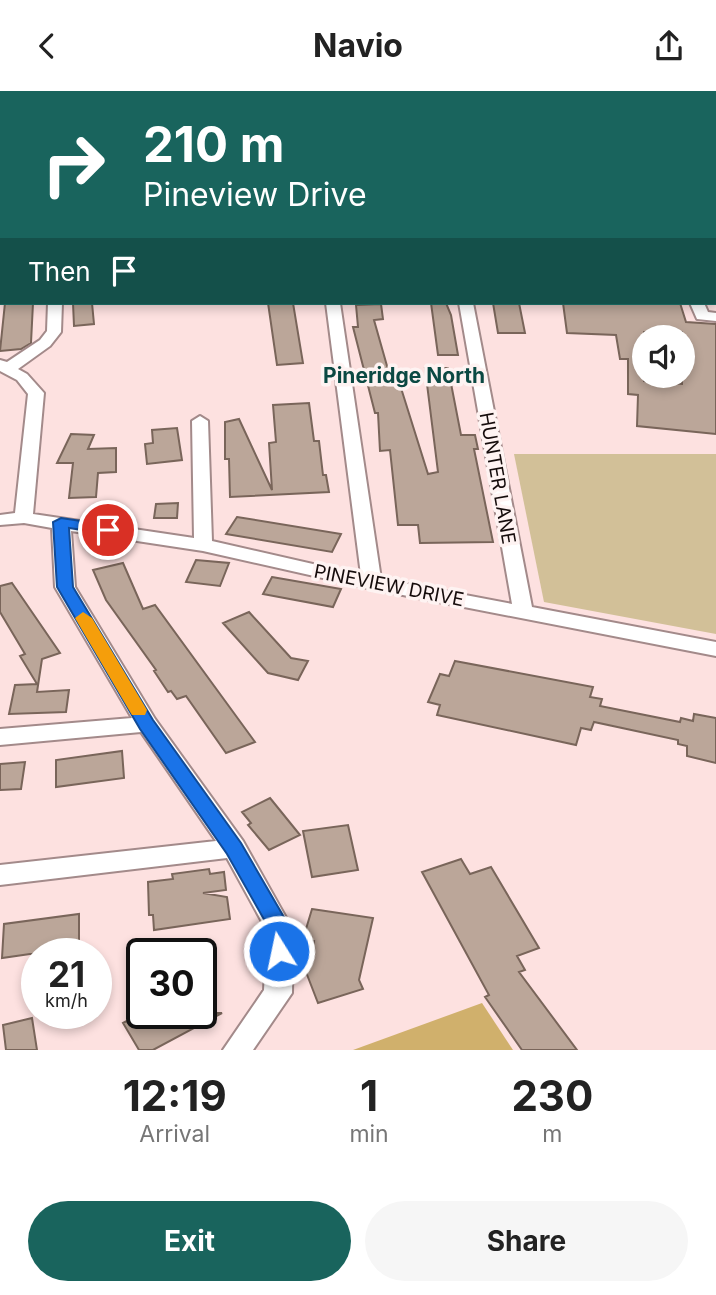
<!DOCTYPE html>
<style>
:root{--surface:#fff;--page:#f6f6f6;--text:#222;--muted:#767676;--accent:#19645d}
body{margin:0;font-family:Inter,sans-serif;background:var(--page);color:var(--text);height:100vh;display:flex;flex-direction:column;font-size:26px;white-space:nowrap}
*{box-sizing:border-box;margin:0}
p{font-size:23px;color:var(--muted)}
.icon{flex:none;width:38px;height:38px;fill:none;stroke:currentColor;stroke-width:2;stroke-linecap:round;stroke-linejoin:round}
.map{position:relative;height:959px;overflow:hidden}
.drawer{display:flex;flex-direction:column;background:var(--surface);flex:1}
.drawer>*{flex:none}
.hud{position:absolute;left:0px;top:0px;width:718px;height:214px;box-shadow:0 4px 10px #0003;background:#19645d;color:#fff;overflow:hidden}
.fabs{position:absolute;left:632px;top:234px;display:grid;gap:14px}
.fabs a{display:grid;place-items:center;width:63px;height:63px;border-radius:50%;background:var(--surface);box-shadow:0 4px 10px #0003;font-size:35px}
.speed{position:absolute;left:21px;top:847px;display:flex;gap:14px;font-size:35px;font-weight:700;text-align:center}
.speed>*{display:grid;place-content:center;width:91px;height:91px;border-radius:50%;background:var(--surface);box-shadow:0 4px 10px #0003;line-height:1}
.speed small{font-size:18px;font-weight:400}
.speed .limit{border:4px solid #111;border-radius:10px;background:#fff;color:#111}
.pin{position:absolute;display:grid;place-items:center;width:60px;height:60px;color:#fff;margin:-30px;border:4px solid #fff;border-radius:50%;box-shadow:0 2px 7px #0007}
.me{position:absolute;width:77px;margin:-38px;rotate:350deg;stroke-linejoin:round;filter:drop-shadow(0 0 5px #0008)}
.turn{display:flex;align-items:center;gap:24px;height:147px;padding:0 28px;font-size:32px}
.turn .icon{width:91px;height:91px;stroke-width:2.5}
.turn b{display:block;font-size:49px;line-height:60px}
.then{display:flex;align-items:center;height:66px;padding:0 28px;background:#0003;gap:14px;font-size:26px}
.eta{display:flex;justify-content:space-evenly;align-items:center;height:119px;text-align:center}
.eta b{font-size:42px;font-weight:700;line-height:49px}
.action{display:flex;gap:14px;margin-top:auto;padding:14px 28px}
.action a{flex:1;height:80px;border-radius:42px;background:var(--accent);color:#fff;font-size:28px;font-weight:700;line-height:80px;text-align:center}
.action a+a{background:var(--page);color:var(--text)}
header{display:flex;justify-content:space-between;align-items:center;height:91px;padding:0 28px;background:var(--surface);font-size:32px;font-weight:700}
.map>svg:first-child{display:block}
.green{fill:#d2c098}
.forest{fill:#d0b06c}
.building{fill:#bba699;stroke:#79655a;stroke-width:2;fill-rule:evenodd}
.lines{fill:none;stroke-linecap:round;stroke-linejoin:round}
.street-casing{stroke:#a38a8a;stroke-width:4}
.secondary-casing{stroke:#a38a8a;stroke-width:4}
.street{fill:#fff;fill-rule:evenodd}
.secondary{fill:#fff;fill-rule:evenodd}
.route{fill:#1a73e8;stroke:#114b97;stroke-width:2}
.slow{fill:#f59e0b}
.labels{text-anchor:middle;stroke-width:7;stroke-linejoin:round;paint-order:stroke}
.street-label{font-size:19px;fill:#150c0c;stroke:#fef3f2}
.neighbourhood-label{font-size:21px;font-weight:bold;fill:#0b4943;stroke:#fef3f2}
</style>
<header><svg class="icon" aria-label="back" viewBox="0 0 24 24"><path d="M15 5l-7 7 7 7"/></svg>Navio<svg class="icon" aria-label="share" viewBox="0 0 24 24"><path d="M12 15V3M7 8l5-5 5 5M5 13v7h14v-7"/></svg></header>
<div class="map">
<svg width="716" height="959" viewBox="0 0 716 959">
<rect width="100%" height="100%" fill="#fde1e0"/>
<path class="green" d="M514 363H716V543L544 511Z"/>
<path class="forest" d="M482 912 513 959H353Z"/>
<path class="building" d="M5 212H33L31 252 21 258 0 260Z
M73 212H92L94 233 74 235Z
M268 212H293L303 272 277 274Z
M431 212H446L451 224 458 264H438Z
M493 212H519L525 242H498Z
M563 212H680L686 231 716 233V343L637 335 638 304 628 303V268H620L616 244 567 242ZM644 241H682V293L644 290Z
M381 213 383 228 374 229 389 282 396 281 428 383 438 381 425 277H448L461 344H475L478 358H474L493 451 420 452 418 434H398L390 359 380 360 378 322H375L353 236H358L356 214Z
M309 312 314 350H319L323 384H326L329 401 230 406 229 368H225V331L239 328 272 399 269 352 276 351 273 314Z
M177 337 182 369 147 373 145 353 153 352 152 339Z
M71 343 94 344 88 358 116 357V381L98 382 96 406 69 407 73 372H57Z
M178 412 177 427H154L156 413Z
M237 426 341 443 332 461 226 443Z
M196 469 229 472 220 495 186 491Z
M123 472 143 518 155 514 255 651 226 662 186 605 177 608 171 600 168 601 154 580 156 579 106 509 93 479Z
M272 486 341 498 333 516 263 503Z
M12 492 60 562 42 568 37 601 69 599 66 621 9 623 15 594 37 593 20 565 25 563 0 521V495Z
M249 521 291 567 308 570 298 589 268 582 223 532Z
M455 570 593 596 590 606 602 608 600 615 680 631 681 627 693 630 694 623 716 627V672L687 665V655L678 653V649L594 631 591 639 581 637 576 654 437 624 440 614 428 611 440 583 449 585Z
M122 660 124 687 56 696V669Z
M25 671 21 698 0 699V673Z
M270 707 300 744 269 759 248 734 251 732 242 721Z
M348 734 358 779 312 786 303 740Z
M461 768 470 783 491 776 539 857 517 865 525 879 519 881 577 959H522L485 906 489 904 422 781Z
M209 778 210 783 224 781 226 799 203 802 227 806 230 828 154 839 153 824H149L148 791 173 788 172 783Z
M312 818 373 827 359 889 363 898 318 912 306 881 314 850 303 848Z
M79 823V863H30L2 867 4 833Z
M142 922H222L153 959H139L123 932Z
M32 927 37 959H6L3 934Z"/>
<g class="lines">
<defs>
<path id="street" d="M14 0H24V2H14Z
M40 0H76L39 2Z
M124 0H134V2H124Z
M282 0H297L281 2Z
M525 0H546L547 2H526Z
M708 0H716V5V2Z
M48 212H62L61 241 50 255 18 278 27 283 44 302 33 423 194 447 192 330 200 325 208 330 212 450 361 484 326 212H340L381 488 512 513 459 212H473L532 516 716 551V565L372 498 203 460 71 440 75 496 155 628 243 750 293 839 292 902 253 959H223L264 899 267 840 227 767 0 794V774L216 750 141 641 0 654V638L132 627 55 496 52 437 24 432 0 434V424L15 422 28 303 17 289 0 280V269L7 271 40 249 47 240Z
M690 212H704L708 221 716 222V230L697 228Z"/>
<path id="secondary" d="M645 0H661L662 2H646Z"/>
</defs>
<use href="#street" class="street-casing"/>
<use href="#secondary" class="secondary-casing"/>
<use href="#street" class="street"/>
<use href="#secondary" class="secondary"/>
</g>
<path class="route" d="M61 427 108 434 116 439 108 443 69 437 73 496 153 629 241 752 288 833C293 843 292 857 287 866L279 869 272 866 268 860 270 839 227 763 140 638 57 496 53 431Z"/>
<path class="slow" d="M83 521 92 527 147 619 145 624H132L129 619 75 527Z"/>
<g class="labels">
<g class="street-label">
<text transform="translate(498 387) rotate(80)" y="7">HUNTER LANE</text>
<text transform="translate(389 494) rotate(11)" y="7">PINEVIEW DRIVE</text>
</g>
<g class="neighbourhood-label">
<text x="404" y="292">Pineridge North</text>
</g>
</g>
</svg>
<div class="fabs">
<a><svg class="icon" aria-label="sound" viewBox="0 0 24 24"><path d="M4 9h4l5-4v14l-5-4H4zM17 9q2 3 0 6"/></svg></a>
</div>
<div class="speed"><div>21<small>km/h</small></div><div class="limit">30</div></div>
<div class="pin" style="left:108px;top:439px;background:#d93025"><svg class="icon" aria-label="arrive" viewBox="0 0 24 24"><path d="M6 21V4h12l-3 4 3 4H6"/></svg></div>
<svg class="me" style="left:279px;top:860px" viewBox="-20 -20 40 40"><circle r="17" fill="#1a73e8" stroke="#fff" stroke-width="3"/><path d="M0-11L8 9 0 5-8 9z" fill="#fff"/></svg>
<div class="hud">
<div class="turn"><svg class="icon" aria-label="right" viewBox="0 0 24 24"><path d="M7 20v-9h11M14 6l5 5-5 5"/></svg><div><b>210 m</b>Pineview Drive</div></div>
<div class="then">Then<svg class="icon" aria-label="arrive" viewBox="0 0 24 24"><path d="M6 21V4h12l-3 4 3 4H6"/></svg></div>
</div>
</div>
<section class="drawer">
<div class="eta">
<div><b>12:19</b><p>Arrival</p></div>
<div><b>1</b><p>min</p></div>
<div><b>230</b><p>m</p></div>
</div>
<div class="action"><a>Exit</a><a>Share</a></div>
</section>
